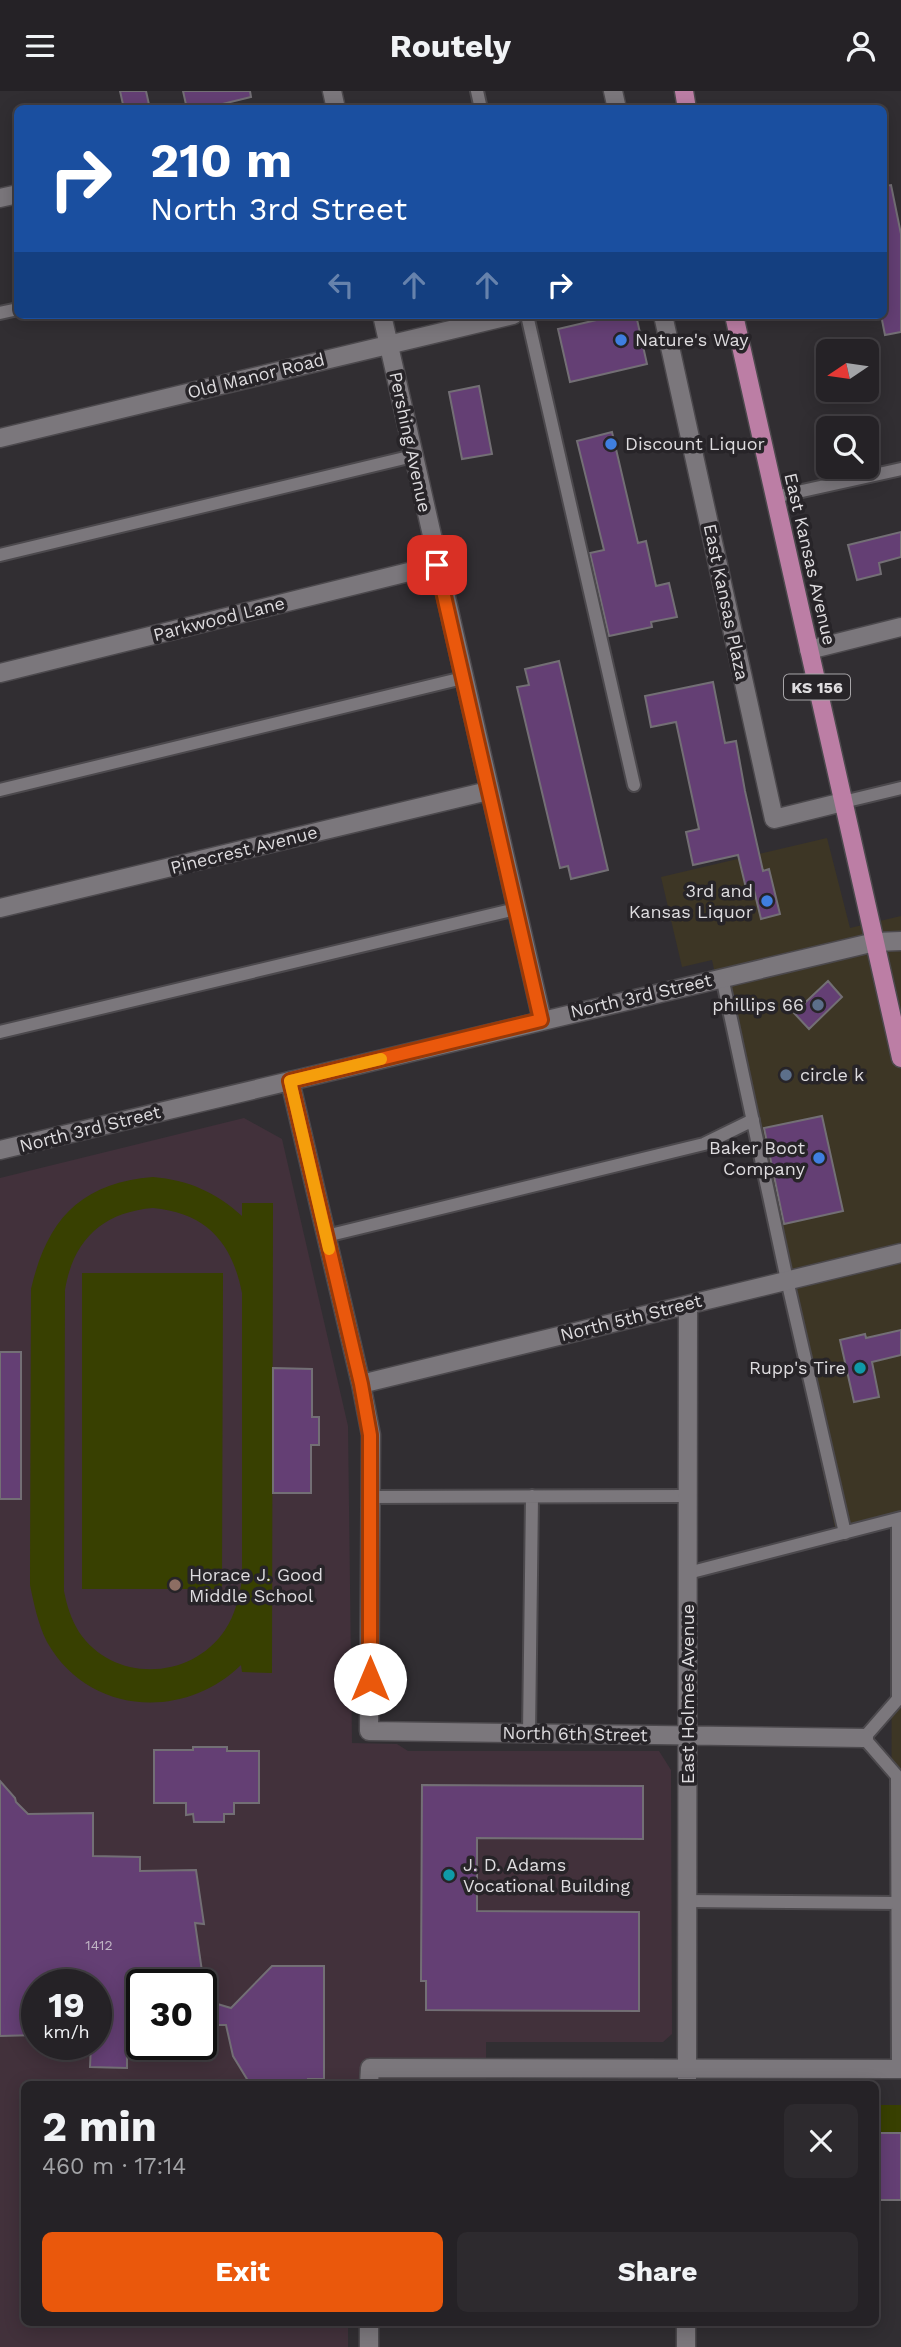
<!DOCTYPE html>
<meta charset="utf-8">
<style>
:root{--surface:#252226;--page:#2d2a2e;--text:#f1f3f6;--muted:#a3a4a7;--line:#423f43;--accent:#ea580c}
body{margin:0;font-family:"Work Sans",sans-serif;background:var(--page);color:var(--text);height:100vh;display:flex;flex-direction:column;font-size:26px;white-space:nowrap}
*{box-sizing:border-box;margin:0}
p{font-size:23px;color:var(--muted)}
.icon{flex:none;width:38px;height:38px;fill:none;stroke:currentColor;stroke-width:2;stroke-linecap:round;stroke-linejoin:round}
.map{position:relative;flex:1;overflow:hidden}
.sheet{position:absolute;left:21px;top:1990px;width:858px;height:245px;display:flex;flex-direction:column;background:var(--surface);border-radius:10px;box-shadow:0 4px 18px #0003,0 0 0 2px var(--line)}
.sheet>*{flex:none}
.guide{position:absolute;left:14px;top:14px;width:873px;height:214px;border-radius:10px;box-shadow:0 4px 18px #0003,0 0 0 2px var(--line);background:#1a4fa0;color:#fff;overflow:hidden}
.needle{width:46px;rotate:257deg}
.controls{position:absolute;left:816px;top:248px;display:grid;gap:14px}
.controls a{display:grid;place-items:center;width:63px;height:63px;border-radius:10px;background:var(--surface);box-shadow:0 4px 18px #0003,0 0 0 2px var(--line);font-size:35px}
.speed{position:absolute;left:21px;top:1878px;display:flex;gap:14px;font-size:35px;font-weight:700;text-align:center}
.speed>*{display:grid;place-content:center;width:91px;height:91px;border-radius:50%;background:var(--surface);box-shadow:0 4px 18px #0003,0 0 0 2px var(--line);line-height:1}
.speed small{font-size:18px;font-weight:400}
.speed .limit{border:4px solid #111;border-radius:10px;background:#fff;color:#111}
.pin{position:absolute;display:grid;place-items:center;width:60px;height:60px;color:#fff;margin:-30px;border-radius:14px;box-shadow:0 4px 10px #0006}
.me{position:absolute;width:77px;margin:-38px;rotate:0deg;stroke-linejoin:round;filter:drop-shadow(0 0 5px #0008)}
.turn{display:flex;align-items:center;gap:24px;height:147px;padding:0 21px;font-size:32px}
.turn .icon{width:91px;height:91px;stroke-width:2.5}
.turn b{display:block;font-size:49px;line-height:60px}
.lanes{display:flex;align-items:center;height:66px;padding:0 21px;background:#0003;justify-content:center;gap:35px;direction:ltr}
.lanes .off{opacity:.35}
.round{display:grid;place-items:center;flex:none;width:74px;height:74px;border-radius:10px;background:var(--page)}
.summary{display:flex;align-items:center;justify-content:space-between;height:119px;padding:0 21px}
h1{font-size:42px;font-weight:700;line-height:52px}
.action{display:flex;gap:14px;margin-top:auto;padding:14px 21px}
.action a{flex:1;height:80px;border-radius:10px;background:var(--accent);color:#fff;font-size:28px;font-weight:700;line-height:80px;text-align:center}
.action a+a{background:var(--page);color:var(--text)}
header{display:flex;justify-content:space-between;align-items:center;height:91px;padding:0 21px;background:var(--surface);font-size:32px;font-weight:700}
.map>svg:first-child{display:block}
.commercial{fill:#3d3625}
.education{fill:#42313b;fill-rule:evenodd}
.green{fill:#384001;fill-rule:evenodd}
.building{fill:#643f74;stroke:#736f75;stroke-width:2}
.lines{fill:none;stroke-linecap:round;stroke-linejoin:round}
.service-casing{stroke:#4c494d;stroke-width:16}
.minor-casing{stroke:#4c494d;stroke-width:21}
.secondary-casing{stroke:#4c494d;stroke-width:21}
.primary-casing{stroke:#4c494d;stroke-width:21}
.service{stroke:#7b777c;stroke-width:12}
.minor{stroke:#7b777c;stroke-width:18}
.secondary{stroke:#7b777c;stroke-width:18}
.primary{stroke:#bc7ea5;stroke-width:18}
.route-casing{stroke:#983908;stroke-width:18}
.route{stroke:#ea580c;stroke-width:12}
.slow{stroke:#f59e0b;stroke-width:12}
.shop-dot{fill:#3f7fe0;stroke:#272428;stroke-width:2.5}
.service-dot{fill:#5c6f8a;stroke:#272428;stroke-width:2.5}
.culture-dot{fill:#0f9aa8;stroke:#272428;stroke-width:2.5}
.education-dot{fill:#8d6e63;stroke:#272428;stroke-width:2.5}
.labels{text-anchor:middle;stroke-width:7;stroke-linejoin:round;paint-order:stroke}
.number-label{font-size:14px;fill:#c0b5c4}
.shield{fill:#272428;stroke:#a7a5a8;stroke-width:2}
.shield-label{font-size:16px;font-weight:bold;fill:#dedcdf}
.poi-label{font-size:18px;fill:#dedcdf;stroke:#272428;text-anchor:start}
.street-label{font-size:18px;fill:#dedcdf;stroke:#272428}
</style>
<header><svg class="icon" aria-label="menu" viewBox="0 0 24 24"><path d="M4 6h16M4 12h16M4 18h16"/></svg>Routely<svg class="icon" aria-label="person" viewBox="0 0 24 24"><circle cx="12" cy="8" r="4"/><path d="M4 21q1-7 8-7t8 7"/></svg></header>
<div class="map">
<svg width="901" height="2256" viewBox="0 0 901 2256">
<rect width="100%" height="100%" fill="#312e32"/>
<path class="commercial" d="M827 747 850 837 901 825V1954H891L892 1424 835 1437 712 869 682 876 661 786Z"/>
<path class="education" d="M244 1027 282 1048 348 1335 352 1652 397 1653 408 1660H659L671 1679 672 1943 663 1951H486V1993H24V2231H348V2256H0V1087ZM37 1894H96V1953H37ZM142 1894H201V1953H142Z"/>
<path class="green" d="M153 1086C188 1089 216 1101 242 1125V1112H273L272 1582 242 1581 241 1574C184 1630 88 1624 47 1551 38 1533 34 1513 30 1494L31 1198C47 1129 80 1092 153 1086ZM153 1117C206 1122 232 1151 242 1202V1489C239 1507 235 1524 225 1539 191 1590 113 1592 79 1541 71 1528 67 1515 64 1500L65 1199C73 1149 103 1121 153 1117Z
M82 1182H223L222 1498H82Z
M875 2014H901V2042H875Z"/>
<path class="building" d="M120 0H146L150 18H124Z
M183 0H250L251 6 202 18H187Z
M891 94 901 143V241L885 244 881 224H884V95Z
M618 224H636L647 273 570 291 558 238Z
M479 295 492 363 462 368 449 301Z
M612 341 638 452 646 450 656 495 669 492 677 526 651 531 652 536 609 545 590 462 604 459 577 350Z
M901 441V466L879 472 881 483 857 489 848 454Z
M559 570 608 779 571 788 568 775 560 777 517 596 529 594 525 578Z
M713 591 725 652 736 650 745 700 763 780 769 778 780 823 761 828 753 795 746 797 738 764 693 774 686 741 699 738 676 631 651 636 645 605Z
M828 890 842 906 809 938 794 922Z
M822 1025 843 1120 784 1133 764 1037Z
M901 1239V1264L872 1271 879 1306 854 1311 840 1249 865 1243 866 1247Z
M0 1261H21V1408H0Z
M273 1277 312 1278V1326H319V1354H311V1402H273Z
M193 1656H227V1660H259V1712H234V1723H224V1731H194L193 1723 186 1724V1712H154V1659H193Z
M0 1690 15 1707 16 1711 28 1723 93 1722V1765L140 1766V1780L196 1779 204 1833 195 1832 204 1894H142V1941H127V1977L90 1976 91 1953H96V1894H37V1944L0 1945Z
M422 1694 643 1695V1748L477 1747V1820L639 1821V1920L426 1919V1890H421Z
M272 1875H324V1988H308V1993H250L233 1965 226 1934H201V1908L231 1917Z
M875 2042H901V2109H875Z"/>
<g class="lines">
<defs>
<path id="service" d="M477 0 481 18
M0 222 18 218
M527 224 634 694
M775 406 901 378
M0 464 413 365
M0 699 463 587
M843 711 901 697
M722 886 787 1189 845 1442
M0 941 516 818
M326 1145 704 1053 753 1029
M370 1406 688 1405
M898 1428V1608L864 1647 897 1685 898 1978
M688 1482 901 1427
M529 1643 532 1405
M687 1810 897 1812"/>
<path id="minor" d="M332 0 336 18
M613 0 617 18
M0 107 18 103
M382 224 542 929
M663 224 774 728 843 711
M0 347 513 224
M809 559 901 536
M0 582 437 474
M0 817 488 700
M290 990 361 1293 371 1344 369 1640 864 1647
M361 1293 901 1162
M369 1993 370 1977 901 1978
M687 1993 688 1214
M369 2256V2231
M686 2256V2231"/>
<path id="secondary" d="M0 1059 875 851 901 850"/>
<path id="primary" d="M684 0 687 18
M734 224 901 967"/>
</defs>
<use href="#service" class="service-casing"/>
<use href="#minor" class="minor-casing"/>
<use href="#secondary" class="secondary-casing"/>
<use href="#primary" class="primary-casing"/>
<use href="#service" class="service"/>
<use href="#minor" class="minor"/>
<use href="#secondary" class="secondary"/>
<use href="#primary" class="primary"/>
</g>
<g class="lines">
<defs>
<path id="route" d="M370 1588V1344L361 1293 290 990 541 929 437 474"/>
</defs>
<use href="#route" class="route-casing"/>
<use href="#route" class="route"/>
<path class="slow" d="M329 1158 290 990 381 968"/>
</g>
<g class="shop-dot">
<circle cx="621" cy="249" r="7"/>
<circle cx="611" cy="353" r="7"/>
<circle cx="767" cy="810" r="7"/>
<circle cx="819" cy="1067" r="7"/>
</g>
<g class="service-dot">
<circle cx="818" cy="914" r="7"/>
<circle cx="786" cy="984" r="7"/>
</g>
<g class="culture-dot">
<circle cx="860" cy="1277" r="7"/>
<circle cx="449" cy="1784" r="7"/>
</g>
<circle class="education-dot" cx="175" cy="1494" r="7"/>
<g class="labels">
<g class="number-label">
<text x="99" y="1859">1412</text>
</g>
<rect class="shield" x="784" y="583.5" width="66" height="25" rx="5"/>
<g class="shield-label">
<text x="817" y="602">KS 156</text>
</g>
<g class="poi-label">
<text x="635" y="255">Nature's Way</text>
<text x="625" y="359">Discount Liquor</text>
<text x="753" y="806" text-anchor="end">3rd and<tspan x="753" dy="21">Kansas Liquor</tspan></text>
<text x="804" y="920" text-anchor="end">phillips 66</text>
<text x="800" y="990">circle k</text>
<text x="805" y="1063" text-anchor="end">Baker Boot<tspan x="805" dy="21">Company</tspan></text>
<text x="846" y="1283" text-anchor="end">Rupp's Tire</text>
<text x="189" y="1490">Horace J. Good<tspan x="189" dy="21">Middle School</tspan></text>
<text x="463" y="1780">J. D. Adams<tspan x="463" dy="21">Vocational Building</tspan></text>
</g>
<g class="street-label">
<text transform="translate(256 285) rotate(-14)" y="6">Old Manor Road</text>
<text transform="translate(410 351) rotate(78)" y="6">Pershing Avenue</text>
<text transform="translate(810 468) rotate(77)" y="6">East Kansas Avenue</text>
<text transform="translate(726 511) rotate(78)" y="6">East Kansas Plaza</text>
<text transform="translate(219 528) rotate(-14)" y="6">Parkwood Lane</text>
<text transform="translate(244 759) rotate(-14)" y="6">Pinecrest Avenue</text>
<text transform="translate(641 905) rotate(-13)" y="6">North 3rd Street</text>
<text transform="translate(90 1038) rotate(-14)" y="6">North 3rd Street</text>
<text transform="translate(631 1227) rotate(-14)" y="6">North 5th Street</text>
<text transform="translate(688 1603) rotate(-90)" y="6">East Holmes Avenue</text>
<text transform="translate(575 1643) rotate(1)" y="6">North 6th Street</text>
</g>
</g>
</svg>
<div class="controls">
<a><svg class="needle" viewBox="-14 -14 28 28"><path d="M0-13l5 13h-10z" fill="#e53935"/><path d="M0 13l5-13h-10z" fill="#a3a4a7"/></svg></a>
<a><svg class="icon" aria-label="search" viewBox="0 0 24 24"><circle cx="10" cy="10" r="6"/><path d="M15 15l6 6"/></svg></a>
</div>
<div class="speed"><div>19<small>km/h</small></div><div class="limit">30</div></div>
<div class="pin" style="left:437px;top:474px;background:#d93025"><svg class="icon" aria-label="arrive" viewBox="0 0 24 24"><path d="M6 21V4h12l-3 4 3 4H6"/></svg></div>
<svg class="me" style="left:370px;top:1588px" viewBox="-20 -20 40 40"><circle r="19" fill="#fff"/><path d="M0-13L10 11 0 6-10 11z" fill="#ea580c"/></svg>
<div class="guide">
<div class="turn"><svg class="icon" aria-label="right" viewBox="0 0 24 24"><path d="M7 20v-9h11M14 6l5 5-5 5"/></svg><div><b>210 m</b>North 3rd Street</div></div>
<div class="lanes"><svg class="icon off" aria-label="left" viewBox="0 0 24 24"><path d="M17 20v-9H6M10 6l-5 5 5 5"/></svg><svg class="icon off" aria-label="ahead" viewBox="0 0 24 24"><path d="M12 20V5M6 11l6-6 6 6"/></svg><svg class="icon off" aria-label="ahead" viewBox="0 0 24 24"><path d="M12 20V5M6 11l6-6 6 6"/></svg><svg class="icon" aria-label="right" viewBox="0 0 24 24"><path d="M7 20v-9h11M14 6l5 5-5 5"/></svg></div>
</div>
<section class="sheet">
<div class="summary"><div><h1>2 min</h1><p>460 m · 17:14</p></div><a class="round"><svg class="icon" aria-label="close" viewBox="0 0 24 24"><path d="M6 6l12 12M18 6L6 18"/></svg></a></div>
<div class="action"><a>Exit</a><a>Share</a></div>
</section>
</div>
